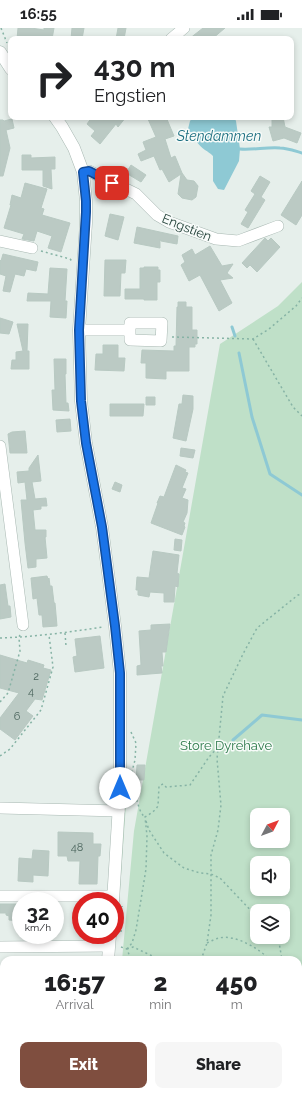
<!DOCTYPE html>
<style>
:root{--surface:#fff;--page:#f6f6f6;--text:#202124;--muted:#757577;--accent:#7f4e3f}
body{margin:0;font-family:Raleway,sans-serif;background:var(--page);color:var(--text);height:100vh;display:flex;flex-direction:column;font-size:15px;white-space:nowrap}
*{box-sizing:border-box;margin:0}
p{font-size:13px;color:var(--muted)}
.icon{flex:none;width:22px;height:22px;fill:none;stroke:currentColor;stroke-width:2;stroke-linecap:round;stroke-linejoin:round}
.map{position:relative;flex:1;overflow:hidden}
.side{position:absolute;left:0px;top:928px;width:302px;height:140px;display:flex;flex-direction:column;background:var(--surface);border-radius:12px 12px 0 0;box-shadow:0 2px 6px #0003}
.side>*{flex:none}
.top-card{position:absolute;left:8px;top:8px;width:286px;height:84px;border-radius:8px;box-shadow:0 2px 6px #0003;background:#fff;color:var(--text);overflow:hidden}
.needle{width:26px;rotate:49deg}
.controls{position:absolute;left:250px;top:780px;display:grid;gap:8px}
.controls a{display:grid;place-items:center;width:40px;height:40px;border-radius:8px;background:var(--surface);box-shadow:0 2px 6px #0003;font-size:20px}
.speed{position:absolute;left:12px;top:864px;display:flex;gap:8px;font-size:20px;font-weight:700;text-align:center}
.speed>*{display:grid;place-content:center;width:52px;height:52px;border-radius:50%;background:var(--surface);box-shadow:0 2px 6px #0003;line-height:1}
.speed small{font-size:10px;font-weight:400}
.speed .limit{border:6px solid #d22;background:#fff;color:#111}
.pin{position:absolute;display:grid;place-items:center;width:34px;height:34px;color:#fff;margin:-17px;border-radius:8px;box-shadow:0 2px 6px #0006}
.me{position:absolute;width:44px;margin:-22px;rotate:0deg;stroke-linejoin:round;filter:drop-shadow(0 0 3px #0008)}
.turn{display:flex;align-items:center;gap:14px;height:84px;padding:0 20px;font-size:18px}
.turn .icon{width:52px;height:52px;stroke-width:2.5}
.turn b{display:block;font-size:28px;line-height:34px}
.eta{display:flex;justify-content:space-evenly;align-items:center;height:68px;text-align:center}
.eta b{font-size:24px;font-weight:800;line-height:28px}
.cta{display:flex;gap:8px;margin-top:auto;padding:8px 20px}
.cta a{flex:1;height:46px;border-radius:8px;background:var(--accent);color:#fff;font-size:16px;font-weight:800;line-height:46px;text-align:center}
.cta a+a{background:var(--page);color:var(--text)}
.status{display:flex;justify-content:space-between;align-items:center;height:28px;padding:0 20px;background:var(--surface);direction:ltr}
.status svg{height:11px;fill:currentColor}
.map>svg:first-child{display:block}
.green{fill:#bfe0c8;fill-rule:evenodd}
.water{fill:#8ec9d4}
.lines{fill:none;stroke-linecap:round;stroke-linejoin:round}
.stream{stroke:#8ec9d4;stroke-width:3}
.building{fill:#bbcac4;stroke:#b8c9c2}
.minor-casing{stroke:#a8b8b2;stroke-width:12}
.tertiary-casing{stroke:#a8b8b2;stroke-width:13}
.path{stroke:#86b3a5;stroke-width:1.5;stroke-dasharray:2 3;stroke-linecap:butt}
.minor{stroke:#fff;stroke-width:11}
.tertiary{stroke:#fff;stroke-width:12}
.route-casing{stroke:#114b97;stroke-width:10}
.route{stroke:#1a73e8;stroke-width:7}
.labels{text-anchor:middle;stroke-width:3;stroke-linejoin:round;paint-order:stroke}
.number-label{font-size:11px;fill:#4a645c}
.street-label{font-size:13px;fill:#24423a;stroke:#f7fbf9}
.park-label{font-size:13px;fill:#2d7a4b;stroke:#f7fbf9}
.water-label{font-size:14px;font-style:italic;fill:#1c6f80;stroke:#f7fbf9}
</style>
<div class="status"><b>16:55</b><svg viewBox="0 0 49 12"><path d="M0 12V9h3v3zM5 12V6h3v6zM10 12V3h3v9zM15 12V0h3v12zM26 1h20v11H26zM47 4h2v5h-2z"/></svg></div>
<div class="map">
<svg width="302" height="1068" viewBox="0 0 302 1068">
<rect width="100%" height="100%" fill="#e6efeb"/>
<path class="green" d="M302 254V1068H108L109 1064H298V932H122L134 803 220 316 278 278ZM257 787H283V813H257ZM257 835H283V861H257ZM257 883H283V909H257Z
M125 762 127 763 119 876V893L118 873Z"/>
<path class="water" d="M193 89H234L236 93 240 121 239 133 224 162 218 161 213 153V128C210 125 208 124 205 122 198 117 193 109 188 101L190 93Z"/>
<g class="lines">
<path class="stream" d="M240 121C253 122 267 119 280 120 287 120 295 123 302 125
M232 299 235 308
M239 325 252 389 270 446 302 467
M233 712 262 687 302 692"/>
</g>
<path class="building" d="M18 0H31L44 2V0H54L52 11H17Z
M72 0H84L82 11H71Z
M118 0H126L124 11H116Z
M203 0H225L212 11H189Z
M92 89H126L118 99 116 96 100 116 91 108 95 103 87 96Z
M154 89H166L174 108 165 111 171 130 175 128 182 145 187 152 194 153 198 158 196 169 192 172 182 170 178 166 181 146 169 154 162 141 160 142 154 128 141 133 138 126 146 122 143 114 156 109 148 91Z
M272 89H283L285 99 301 105 297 115 284 110 273 113 269 99H272Z
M12 91 14 100 6 102 10 120 3 148H0V92H3L4 93Z
M22 127H31V130L55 129V141H51L52 161 43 158V142H22Z
M131 137 146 147 141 154 126 145Z
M260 148 270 154 261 169 265 172 248 200 241 196 248 184 245 182 255 166 251 163Z
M302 153V187L296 197 281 187Z
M25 155 47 161 41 180 44 181 42 187 70 195 61 224 48 220 52 208 37 203 34 213 22 211 24 206 4 200 11 177H10L12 167 21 170Z
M110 186 124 189 118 212 105 208Z
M137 199 178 208 177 216 161 213 160 211V220L134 215Z
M265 210 268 213 271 210 280 219 257 244 250 237 247 240 242 235Z
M210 218 222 238 233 236 227 245 233 250 220 252 232 275 219 283 200 247 189 253 181 237 185 234 182 227 192 221 195 227Z
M3 226 38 234 36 243 26 241 24 248 15 246 10 264 3 263 6 248 0 246V232L1 233Z
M105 232H126L125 245H121L120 268H104Z
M144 239H158V242H160V254H157V272H144V271H125V261H140V240H144Z
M50 240 67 241 65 273H67L66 290 50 289 51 273H27L28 265 48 266Z
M178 274H186V279H192V302H197V316H195V319H189V343H166V351L146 350V335H141L142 322 174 323V318H176L177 279H178Z
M0 290 13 294 9 306 0 305Z
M17 296H28L27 323H29V341H11L12 332H16V324L23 323Z
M103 317H118V330H125L124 343 95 342 96 326H103Z
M54 331H66V346H65L66 375H68L69 383 53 382 52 362H55Z
M183 367 193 368V381L186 413 173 410 179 376H182Z
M146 369H155V377H146Z
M110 376H144L143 388H110Z
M70 391 71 403 57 404 56 392Z
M25 403 27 425H10L8 406 12 404Z
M181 420 195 422 193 430 180 428Z
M38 427 41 453 32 454 35 471 46 470 47 478H41V481L33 482 35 502H46V509H45L47 530 36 531V539L28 540 25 515 21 472H27L25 454 18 455 17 444 29 443V440Z
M176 437 186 442 185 444 188 445 182 460 186 461 182 470 188 472 187 485 183 494 185 495 184 498 185 499 182 507 151 495 158 475H157L160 468 164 469Z
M115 454 122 457 120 464 112 461Z
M175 511 182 512 181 523 174 522Z
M153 523 179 527 177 545 179 546 178 559 175 558 174 574H164V565L150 564 149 569 138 567V562H136L137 549 149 550Z
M47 548 48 551 49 550 50 558H52L54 575H55L57 598 43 599 42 587H39L37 570 33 571 31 550Z
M5 556 8 578H10L11 589 0 591V557Z
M170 596 166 624H162L163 638H161L162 645 137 647V638L141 637 139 603 151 602V597Z
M100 608 104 640 75 644 73 629 77 628 75 611Z
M0 627 27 635 28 632 44 637 43 640 51 642 42 672 35 671 26 683 33 688 15 712 0 701V690L19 665 0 660Z
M137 737H145L144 752H136Z
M58 804 93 805V816H101L100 828H98L97 856H79L80 833H68L67 828H58Z
M33 822 49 823 48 848 33 847V854L18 853 19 830 32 831Z
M0 876H21L20 893 9 892V888L6 887V885H0Z
M38 907H48V912H28V908Z"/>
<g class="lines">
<defs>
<path id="minor" d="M171 11 184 0
M83 144 89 143 136 166 157 187 169 194 216 211 238 213 278 198
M0 213 32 220
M79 302H130V295H162L161 313 130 312V302
M0 418 23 597
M0 780 119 783
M0 868H113
M0 919 109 918"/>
<path id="tertiary" d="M0 24 11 41
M55 89 62 99 74 120 83 144 86 173V195L79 302 81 373 86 415 102 499 115 598 120 645V760L113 873
M108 932 110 907
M96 1068V1064"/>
</defs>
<use href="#minor" class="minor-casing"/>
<use href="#tertiary" class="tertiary-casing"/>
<path class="path" d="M1 0 7 15
M41 223 70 231 72 233 73 232
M172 309 253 311 269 301 296 278 302 270
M253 311 293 379 302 388
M65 605 66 618
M0 610C35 609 69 604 103 599
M0 674 8 665 20 623 19 610 20 606
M131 704 136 715 135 732 131 747
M0 728 10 721 41 682 53 639 49 607
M131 764C137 768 137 775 140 782 141 785 143 787 145 790
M146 793 149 802 164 825 184 840 200 845 211 846 220 850 257 889
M121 904 122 878
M275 909 279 914 282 932
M207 915C211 913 215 911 219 910 235 906 260 921 270 932
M121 919 127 921 131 932
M127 921 132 915 136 902 146 841 147 808 145 789C150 786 155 783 158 778L159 758 163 756 166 759 190 757 209 729 218 719
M127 921 133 919 161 932
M201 932 207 915 211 887V827L218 802 221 777 217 731 223 668 243 626 257 600 298 567 302 566
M298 957H302
M298 1019 302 1018
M293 1064 294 1068
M156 1068 157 1064"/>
<use href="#minor" class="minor"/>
<use href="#tertiary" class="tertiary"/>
</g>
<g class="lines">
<defs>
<path id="route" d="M112 155 89 143 83 144 86 173V184L79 302 81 373 86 415 102 499 115 598 120 645V760"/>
</defs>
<use href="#route" class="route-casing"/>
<use href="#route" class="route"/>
</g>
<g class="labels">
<g class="number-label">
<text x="36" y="652">2</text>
<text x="31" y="667">4</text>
<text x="17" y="692">6</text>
<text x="77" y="823">48</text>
</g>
<g class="street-label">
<text transform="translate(187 199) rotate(22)" y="5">Engstien</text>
</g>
<g class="park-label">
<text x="226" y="722">Store Dyrehave</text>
</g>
<g class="water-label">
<text x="219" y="113">Stendammen</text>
</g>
</g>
</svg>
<div class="controls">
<a><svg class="needle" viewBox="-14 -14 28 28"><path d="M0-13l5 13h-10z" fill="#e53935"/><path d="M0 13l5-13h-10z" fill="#757577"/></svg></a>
<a><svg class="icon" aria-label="sound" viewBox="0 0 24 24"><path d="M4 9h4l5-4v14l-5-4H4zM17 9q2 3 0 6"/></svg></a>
<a><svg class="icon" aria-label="layers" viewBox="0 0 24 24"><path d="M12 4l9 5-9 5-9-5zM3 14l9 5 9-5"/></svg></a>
</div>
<div class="speed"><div>32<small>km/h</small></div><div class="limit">40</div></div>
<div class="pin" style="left:112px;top:155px;background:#d93025"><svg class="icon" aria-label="arrive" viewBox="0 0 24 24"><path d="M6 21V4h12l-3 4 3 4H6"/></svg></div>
<svg class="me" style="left:120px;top:760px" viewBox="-20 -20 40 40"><circle r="19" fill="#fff"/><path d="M0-13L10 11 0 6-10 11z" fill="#1a73e8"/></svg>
<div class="top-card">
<div class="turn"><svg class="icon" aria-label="right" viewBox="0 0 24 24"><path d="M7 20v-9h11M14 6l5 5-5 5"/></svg><div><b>430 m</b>Engstien</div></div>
</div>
<section class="side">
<div class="eta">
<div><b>16:57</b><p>Arrival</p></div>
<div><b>2</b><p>min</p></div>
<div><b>450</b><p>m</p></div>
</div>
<div class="cta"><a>Exit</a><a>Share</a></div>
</section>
</div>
